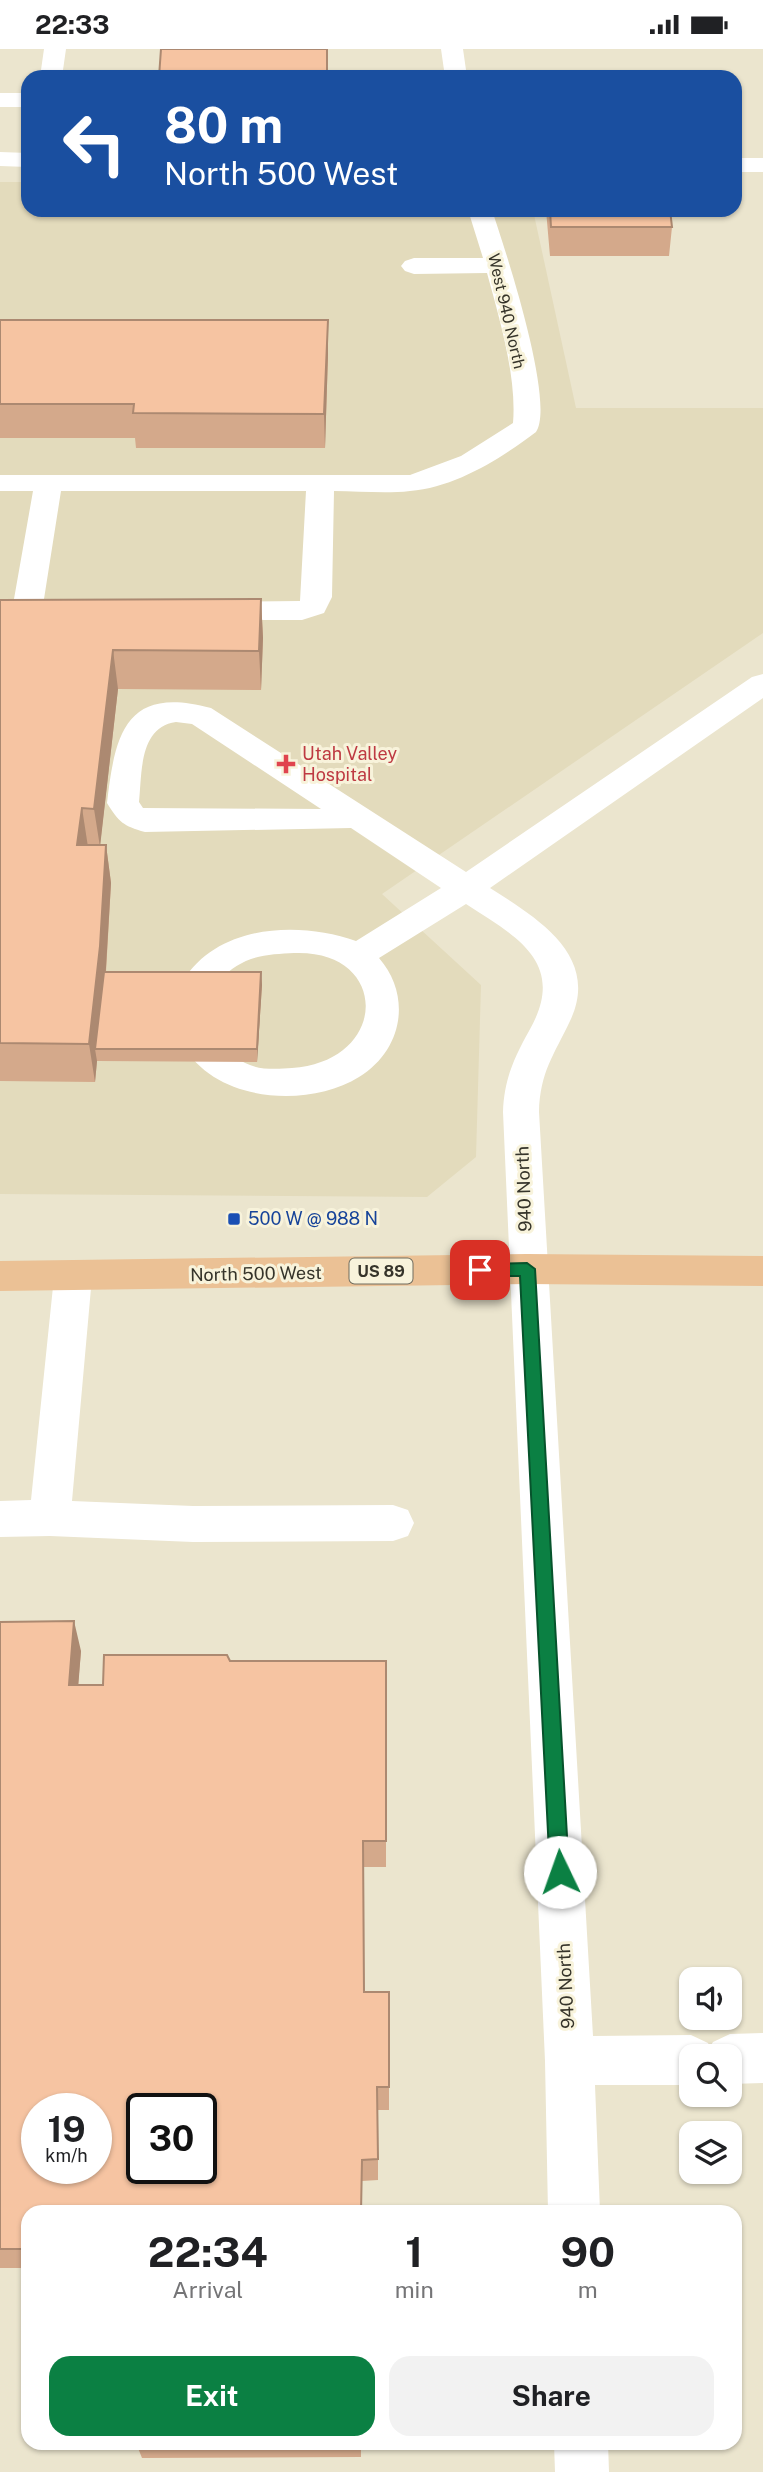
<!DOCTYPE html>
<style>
:root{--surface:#fff;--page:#f2f2f2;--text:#202124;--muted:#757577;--accent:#0b8043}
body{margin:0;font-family:"Public Sans",sans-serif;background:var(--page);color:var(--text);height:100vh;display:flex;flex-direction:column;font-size:26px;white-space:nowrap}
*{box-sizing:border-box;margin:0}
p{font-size:23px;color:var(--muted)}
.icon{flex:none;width:38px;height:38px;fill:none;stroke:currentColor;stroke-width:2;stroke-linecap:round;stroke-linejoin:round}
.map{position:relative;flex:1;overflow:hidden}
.side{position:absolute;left:21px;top:2156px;width:721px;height:245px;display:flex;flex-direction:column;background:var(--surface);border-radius:21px;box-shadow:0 2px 5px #0004}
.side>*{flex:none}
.banner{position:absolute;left:21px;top:21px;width:721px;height:147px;border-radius:21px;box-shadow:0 2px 5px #0004;background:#1a4fa0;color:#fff;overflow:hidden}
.controls{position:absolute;left:679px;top:1918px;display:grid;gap:14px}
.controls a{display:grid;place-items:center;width:63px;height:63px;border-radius:14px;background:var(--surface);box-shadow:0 2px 5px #0004;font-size:35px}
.speed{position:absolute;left:21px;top:2044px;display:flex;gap:14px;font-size:35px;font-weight:700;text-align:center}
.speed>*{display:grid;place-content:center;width:91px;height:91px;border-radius:50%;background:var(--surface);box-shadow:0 2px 5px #0004;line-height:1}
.speed small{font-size:18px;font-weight:400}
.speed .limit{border:4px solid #111;border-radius:10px;background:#fff;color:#111}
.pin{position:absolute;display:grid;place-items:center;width:60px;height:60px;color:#fff;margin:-30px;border-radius:14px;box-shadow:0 4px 10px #0006}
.me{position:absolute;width:77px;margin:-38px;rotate:357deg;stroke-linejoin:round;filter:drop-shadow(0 0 5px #0008)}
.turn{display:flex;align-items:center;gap:24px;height:147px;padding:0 28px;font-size:32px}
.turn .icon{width:91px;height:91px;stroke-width:2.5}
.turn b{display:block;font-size:49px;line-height:60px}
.eta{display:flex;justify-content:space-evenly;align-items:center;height:119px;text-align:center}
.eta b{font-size:42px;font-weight:700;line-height:49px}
.cta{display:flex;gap:14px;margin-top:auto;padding:14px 28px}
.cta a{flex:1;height:80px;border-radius:21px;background:var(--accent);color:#fff;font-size:28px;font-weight:700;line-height:80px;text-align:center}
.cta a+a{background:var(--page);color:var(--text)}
.status{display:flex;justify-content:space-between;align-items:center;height:49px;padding:0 35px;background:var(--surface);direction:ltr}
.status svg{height:19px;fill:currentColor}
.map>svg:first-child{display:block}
.built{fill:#e3dbbc}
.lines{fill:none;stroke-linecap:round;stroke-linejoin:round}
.minor{fill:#fff;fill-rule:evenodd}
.major{fill:#ebc195;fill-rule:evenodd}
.wall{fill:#d4a98b}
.shaded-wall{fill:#ac8971}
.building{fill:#f6c4a2;stroke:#ac8971;stroke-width:2;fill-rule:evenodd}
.route{fill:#0b8043;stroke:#07532c;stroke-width:2}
.health-dot{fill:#e0444e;stroke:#f8f3db;stroke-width:2.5}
.transit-dot{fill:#1a4fb4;stroke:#f8f3db;stroke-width:2.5}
.labels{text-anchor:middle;stroke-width:6;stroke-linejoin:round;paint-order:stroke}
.far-street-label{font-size:16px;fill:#36342a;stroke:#f8f3db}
.shield{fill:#f8f3db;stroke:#706d5f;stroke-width:2}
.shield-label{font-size:16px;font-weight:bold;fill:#36342a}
.health-label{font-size:18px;fill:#be3a42;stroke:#f8f3db;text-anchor:start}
.street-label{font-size:18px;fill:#36342a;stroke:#f8f3db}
.transit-label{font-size:18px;fill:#164399;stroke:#f8f3db;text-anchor:start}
</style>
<div class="status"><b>22:33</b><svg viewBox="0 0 49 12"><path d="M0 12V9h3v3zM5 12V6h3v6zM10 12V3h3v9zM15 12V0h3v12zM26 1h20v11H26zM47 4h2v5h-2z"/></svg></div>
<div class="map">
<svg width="763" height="2423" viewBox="0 0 763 2423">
<rect width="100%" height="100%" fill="#ebe5ce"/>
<path class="built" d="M0 133H28V161H533L576 359H763V584L382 845 481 936 476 1108 427 1148 0 1145Z"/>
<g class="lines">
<path class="minor" d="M44 0H66L62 28H40Z
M441 0H463L467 28H445Z
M0 44H28V58H0Z
M0 103 28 104V118L0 117Z
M735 109H763V123H735Z
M468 161H492C504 197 556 354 536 383 500 410 456 438 410 442 385 445 359 442 334 442L332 548 324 564 302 571H211L200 568 196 562 200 556 211 553 300 552 306 442H61L44 550 45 552 89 557 93 563 89 569 78 572 25 567 14 550 33 442H0V426H410L461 407 513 374C517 328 499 268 487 224L414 225 405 222 401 217 405 212 414 209H483Z
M763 625V649L490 839C537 869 601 907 570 972 554 1006 540 1023 539 1063L593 1987 691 1986 708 1994 710 1998 713 1993 730 1985 763 1984V2034L730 2035V2007H691V2036H595L600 2163H548L545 2012 503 1063C504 1031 514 1009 529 982 568 914 517 888 466 855L379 909C412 947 403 1001 359 1028 307 1060 215 1053 183 996 170 974 169 954 183 932 218 875 299 872 356 892L441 839 351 779 145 783C123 777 119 773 107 754 115 684 126 636 211 659L466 823 752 628ZM176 673 192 675 321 760 143 759 139 753C142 724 139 678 176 673ZM294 904C390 900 390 1012 292 1019 279 1020 262 1021 250 1016 194 993 195 931 251 910 265 905 280 905 294 904Z
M73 1213 87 1217 92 1228 72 1452 193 1457 393 1456 408 1461 414 1474 408 1487 393 1492 193 1493 50 1487 0 1488V1452L31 1451 54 1228 59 1217Z
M554 2394H608L609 2423H555Z"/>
<path class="major" d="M527 1205 763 1207V1237L527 1235 0 1242V1212Z"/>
</g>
<path class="wall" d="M328 0V28H159Z
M546 161H670L672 178 669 207H550Z
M0 271 328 305 325 399H136L135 389H0Z
M261 550 263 589 261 641 118 640 100 796H106L111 834 106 923H261L262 936 257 1013 97 1012 95 1033 0 1032V551Z
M0 1573 81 1602 78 1636H103L230 1612H386V1818H364V1943H389V2061H378V2131L362 2132V2163H28V2219H0Z
M136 2394H361V2408L142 2409Z"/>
<path class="shaded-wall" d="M328 271V305L325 399 324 365Z
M261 550 263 589 261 641 259 602Z
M113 601 118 640 100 798 94 760Z
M82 759 88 798 77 796Z
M106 796 111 834 105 935 95 1000 97 1012 95 1033 89 995Z
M261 923 262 936 257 1013V1000Z
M74 1572 81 1602 76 1665 69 1636Z"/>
<path class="building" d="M161 0H327V26L159 28Z
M550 161H670L672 178H551Z
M0 271H328L324 365 133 364 134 355H0Z
M261 550 259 602 113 601 94 760 82 759 77 796H106L100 897 89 995 0 994V551Z
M104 923H261L257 1000H95Z
M74 1572 69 1636H103L104 1606H227L230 1612H386V1792H363L364 1943H389V2038H377L378 2110 362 2111 361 2163H28V2200H0V1573ZM37 2060H96V2119H37ZM142 2060H201V2119H142Z"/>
<path class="route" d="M527 1214 535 1220 569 1823 567 1830 560 1832 553 1830 550 1823 520 1227H480L472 1221 480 1215Z"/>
<path class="health-dot" d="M282.5 704.5h7v7h7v7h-7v7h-7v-7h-7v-7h7z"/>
<rect class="transit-dot" x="227" y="1163" width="14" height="14" rx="3.5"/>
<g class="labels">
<g class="far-street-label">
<text transform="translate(507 262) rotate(77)" y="6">West 940 North</text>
</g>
<rect class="shield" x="349.5" y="1209.5" width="63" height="25" rx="5"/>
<g class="shield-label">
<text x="381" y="1228">US 89</text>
</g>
<g class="health-label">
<text x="302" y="711">Utah Valley<tspan x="302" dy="21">Hospital</tspan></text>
</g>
<g class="street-label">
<text transform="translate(524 1140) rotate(-92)" y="6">940 North</text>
<text transform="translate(256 1225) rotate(-1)" y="6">North 500 West</text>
<text transform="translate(566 1937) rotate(-93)" y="6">940 North</text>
</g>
<g class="transit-label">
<text x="248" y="1176">500 W @ 988 N</text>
</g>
</g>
</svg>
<div class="controls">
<a><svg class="icon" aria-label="sound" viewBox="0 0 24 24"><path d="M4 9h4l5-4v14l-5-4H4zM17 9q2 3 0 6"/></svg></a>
<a><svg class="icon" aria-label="search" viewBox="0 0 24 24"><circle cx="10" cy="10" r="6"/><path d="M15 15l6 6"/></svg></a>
<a><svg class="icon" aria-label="layers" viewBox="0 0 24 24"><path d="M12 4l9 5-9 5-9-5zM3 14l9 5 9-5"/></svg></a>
</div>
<div class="speed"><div>19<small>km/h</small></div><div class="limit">30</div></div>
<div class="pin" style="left:480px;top:1221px;background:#d93025"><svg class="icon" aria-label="arrive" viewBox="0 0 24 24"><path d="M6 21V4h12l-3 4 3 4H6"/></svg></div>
<svg class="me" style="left:560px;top:1823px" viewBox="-20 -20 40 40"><circle r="19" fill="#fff"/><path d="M0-13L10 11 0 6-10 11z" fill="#0b8043"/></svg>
<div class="banner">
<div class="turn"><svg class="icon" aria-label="left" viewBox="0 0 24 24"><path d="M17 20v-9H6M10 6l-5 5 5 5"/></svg><div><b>80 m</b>North 500 West</div></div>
</div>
<section class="side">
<div class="eta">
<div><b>22:34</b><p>Arrival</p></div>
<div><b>1</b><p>min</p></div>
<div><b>90</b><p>m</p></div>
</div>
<div class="cta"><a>Exit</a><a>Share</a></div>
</section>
</div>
